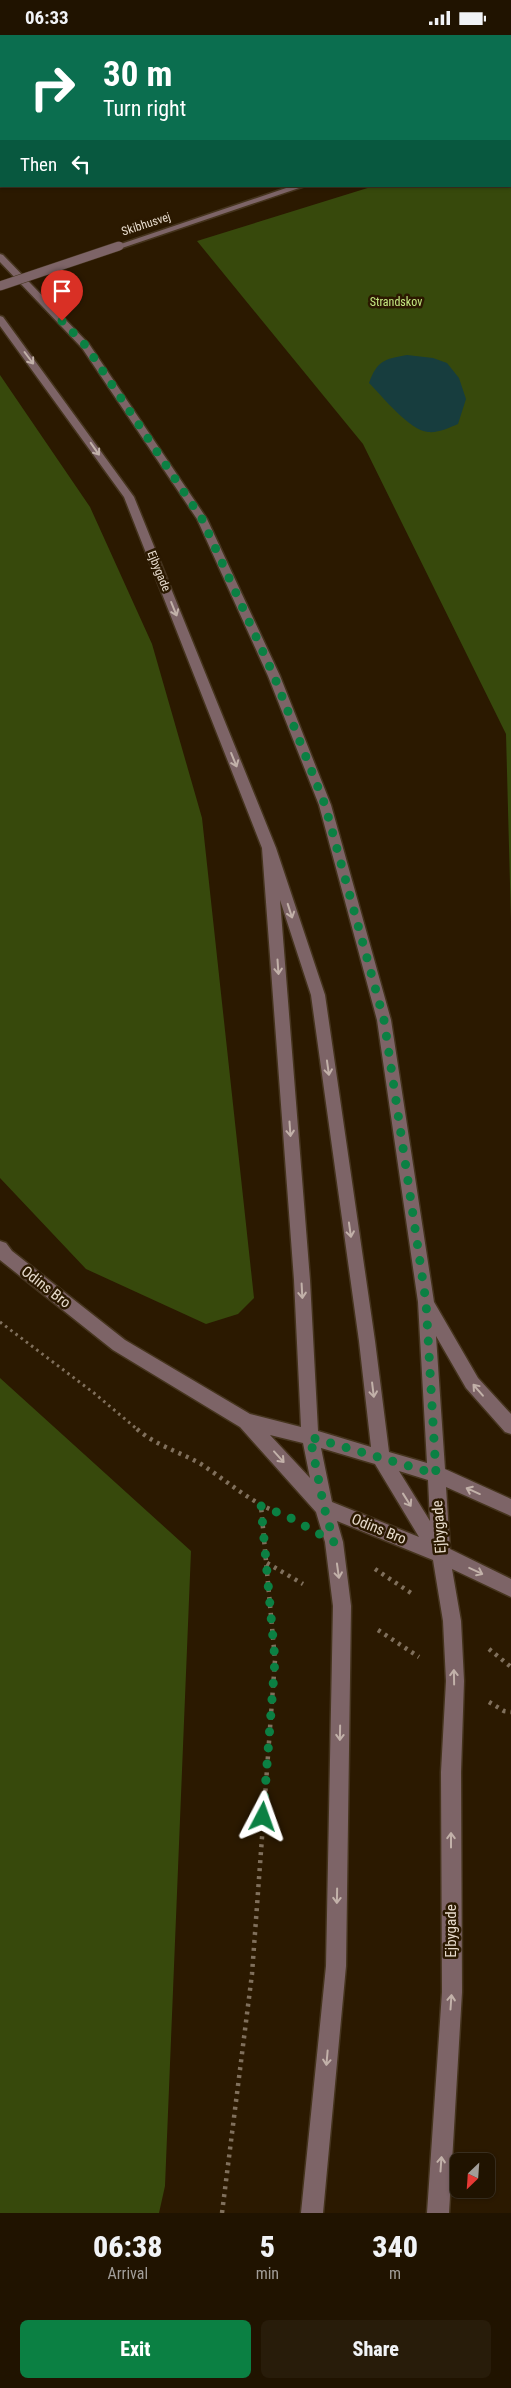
<!DOCTYPE html>
<style>
:root{--surface:#201300;--page:#281c0a;--text:#f1f3f6;--muted:#a29e99;--line:#3d3222;--accent:#0b8043}
body{margin:0;font-family:"Roboto Condensed",sans-serif;background:var(--page);color:var(--text);height:100vh;display:flex;flex-direction:column;font-size:19px;white-space:nowrap}
*{box-sizing:border-box;margin:0}
p{font-size:16px;color:var(--muted)}
.icon{flex:none;width:28px;height:28px;fill:none;stroke:currentColor;stroke-width:2;stroke-linecap:round;stroke-linejoin:round}
.map{position:relative;height:2178px;overflow:hidden}
.panel{display:flex;flex-direction:column;background:var(--surface);flex:1}
.panel>*{flex:none}
.banner{position:absolute;left:0px;top:0px;width:511px;height:152px;box-shadow:0 1px 4px #0004,0 0 0 1px var(--line);background:#0b6e4f;color:#fff;overflow:hidden}
.needle{width:32px;rotate:205deg}
.buttons{position:absolute;left:450px;top:2118px;display:grid;gap:10px}
.buttons a{display:grid;place-items:center;width:45px;height:45px;border-radius:8px;background:var(--surface);box-shadow:0 1px 4px #0004,0 0 0 1px var(--line);font-size:25px}
.pin{position:absolute;display:grid;place-items:center;width:42px;height:42px;color:#fff;margin:-51px -21px;border-radius:50% 50% 50% 0;rotate:-45deg;box-shadow:0 0 5px #0007}
.pin .icon{rotate:45deg}
.me{position:absolute;width:55px;margin:-28px;rotate:4deg;stroke-linejoin:round;filter:drop-shadow(0 0 4px #0008)}
.turn{display:flex;align-items:center;gap:18px;height:105px;padding:0 20px;font-size:22px}
.turn .icon{width:65px;height:65px;stroke-width:2.5}
.turn b{display:block;font-size:35px;line-height:42px}
.then{display:flex;align-items:center;height:48px;padding:0 20px;background:#0003;gap:10px;font-size:19px}
.eta{display:flex;justify-content:space-evenly;align-items:center;height:85px;text-align:center}
.eta b{font-size:30px;font-weight:800;line-height:35px}
.primary-button{display:flex;gap:10px;margin-top:auto;padding:10px 20px}
.primary-button a{flex:1;height:58px;border-radius:8px;background:var(--accent);color:#fff;font-size:20px;font-weight:800;line-height:58px;text-align:center}
.primary-button a+a{background:var(--page);color:var(--text)}
.status{display:flex;justify-content:space-between;align-items:center;height:35px;padding:0 25px;background:var(--surface);direction:ltr}
.status svg{height:14px;fill:currentColor}
.map>svg:first-child{display:block}
.green{fill:#37490c}
.water{fill:#173d3e}
.lines{fill:none;stroke-linecap:round;stroke-linejoin:round}
.street-casing{stroke:#45341d;stroke-width:3}
.secondary-casing{stroke:#45341d;stroke-width:3}
.path-far1{stroke:#80705c;stroke-width:3;stroke-dasharray:2.5 4;stroke-linecap:butt}
.path{stroke:#80705c;stroke-width:4.5;stroke-dasharray:3 5;stroke-linecap:butt}
.street{fill:#5b4b4d;fill-rule:evenodd}
.secondary{fill:#7d6467;fill-rule:evenodd}
.secondary-bridge-casing{stroke:#45341d;stroke-width:10;stroke-linecap:butt}
.secondary-bridge{stroke:#7d6467;stroke-width:9}
.wall{fill:#763511}
.shaded-wall{fill:#532302}
.building{fill:#834725;stroke:#925e3f}
.oneway{stroke:#c2b1a9}
.route{stroke:#0b8043;stroke-width:9;stroke-dasharray:0 16.2}
.labels{text-anchor:middle;stroke-width:5;stroke-linejoin:round;paint-order:stroke}
.far-street-label{font-size:12px;fill:#e7dbcc;stroke:#2b1900}
.far-park-label{font-size:12px;fill:#c5ea82;stroke:#2b1900}
.street-label{font-size:15px;fill:#e7dbcc;stroke:#2b1900}
</style>
<div class="status"><b>06:33</b><svg viewBox="0 0 49 12"><path d="M0 12V9h3v3zM5 12V6h3v6zM10 12V3h3v9zM15 12V0h3v12zM26 1h20v11H26zM47 4h2v5h-2z"/></svg></div>
<div class="map">
<svg width="511" height="2178" viewBox="0 0 511 2178">
<rect width="100%" height="100%" fill="#2b1900"/>
<path class="green" d="M0 0H249L251 1H1L0 32Z
M510 110H511V887L506 699 363 409 197 206 374 151H510Z
M0 340 90 472 152 609 202 783 254 1263 238 1279 206 1289 86 1234 0 1143Z
M0 1343 191 1516 165 2151 159 2178H0Z"/>
<path class="water" d="M407 320 433 323 447 328 459 343 466 364 458 389C448 393 439 398 428 397 409 395 383 362 369 348 377 326 384 324 407 320Z"/>
<g class="lines">
<defs>
<path id="street" d="M263 0H272L273 1H264Z
M510 47H511V51H510Z"/>
<path id="secondary" d="M510 85H511V89H510Z
M292 151H305L122 213 115 211Z
M0 219 3 220 89 309 207 484 280 641 331 770 391 985 434 1267 478 1343 511 1379V1399L505 1397 466 1353 436 1301 445 1434 511 1464V1481L446 1452 450 1514 511 1544V1562L452 1534 461 1586 464 1646 461 1737 462 1957 449 2178H427L442 1957 441 1737 446 1646 443 1586 433 1525 337 1486 343 1507 351 1571 346 1931 323 2178H301L326 1931 333 1571 325 1507 316 1477 240 1392 113 1315 0 1225V1206L6 1208 12 1216 125 1305 250 1379 301 1392 294 1245 262 813 124 462 0 291V281L3 282 134 462 276 813 325 960 375 1306 389 1417 427 1428 418 1267 377 985 319 770 268 641 197 484 82 313 0 227ZM280 865 311 960 359 1306 371 1412 318 1396 310 1245ZM270 1400 303 1408 310 1443ZM321 1413 375 1429 419 1502 332 1467ZM399 1436 428 1445 430 1486Z"/>
</defs>
<use href="#street" class="street-casing"/>
<use href="#secondary" class="secondary-casing"/>
<path class="path-far1" d="M0 1287 94 1358 138 1395"/>
<path class="path" d="M137 1394C155 1410 180 1417 201 1429 227 1446 250 1467 279 1478
M267 1528 303 1549
M375 1534 411 1558
M378 1595 419 1622
M489 1614 511 1632
M489 1667 504 1676 511 1677
M222 2178 252 1939 275 1625 261 1471"/>
<use href="#street" class="street"/>
<use href="#secondary" class="secondary"/>
<defs>
<path id="secondary-bridge" d="M0 251 119 211"/>
</defs>
<use href="#secondary-bridge" class="secondary-bridge-casing"/>
<use href="#secondary-bridge" class="secondary-bridge"/>
</g>
<path class="wall" d="M312 0H384L380 1H314Z
M477 0H511L510 1H479Z"/>
<path class="shaded-wall" d="M343 0H384L380 1H338Z
M510 2H511V13L510 14Z"/>
<path class="building" d="M331 0H343L338 1H334Z
M497 0H511V2H510V1H499Z"/>
<defs><path id="oneway-shaft" d="M-6 0H5M1.5-3L5.5 0L1.5 3" fill="none" stroke-width="1.6" stroke-linecap="round" stroke-linejoin="round" transform="scale(1.25)"/></defs>
<g class="oneway">
<use href="#oneway-shaft" transform="translate(29 323) rotate(53)"/>
<use href="#oneway-shaft" transform="translate(95 414) rotate(55)"/>
<use href="#oneway-shaft" transform="translate(174 574) rotate(68)"/>
<use href="#oneway-shaft" transform="translate(234 725) rotate(68)"/>
<use href="#oneway-shaft" transform="translate(290 876) rotate(72)"/>
<use href="#oneway-shaft" transform="translate(278 932) rotate(86)"/>
<use href="#oneway-shaft" transform="translate(328 1033) rotate(82)"/>
<use href="#oneway-shaft" transform="translate(290 1094) rotate(86)"/>
<use href="#oneway-shaft" transform="translate(350 1195) rotate(82)"/>
<use href="#oneway-shaft" transform="translate(302 1256) rotate(87)"/>
<use href="#oneway-shaft" transform="translate(373 1355) rotate(83)"/>
<use href="#oneway-shaft" transform="translate(478 1355) rotate(-131)"/>
<use href="#oneway-shaft" transform="translate(279 1422) rotate(48)"/>
<use href="#oneway-shaft" transform="translate(473 1456) rotate(-156)"/>
<use href="#oneway-shaft" transform="translate(407 1465) rotate(58)"/>
<use href="#oneway-shaft" transform="translate(338 1536) rotate(82)"/>
<use href="#oneway-shaft" transform="translate(476 1536) rotate(25)"/>
<use href="#oneway-shaft" transform="translate(454 1642) rotate(-91)"/>
<use href="#oneway-shaft" transform="translate(340 1698) rotate(91)"/>
<use href="#oneway-shaft" transform="translate(451 1805) rotate(-90)"/>
<use href="#oneway-shaft" transform="translate(337 1861) rotate(91)"/>
<use href="#oneway-shaft" transform="translate(451 1967) rotate(-86)"/>
<use href="#oneway-shaft" transform="translate(327 2023) rotate(95)"/>
<use href="#oneway-shaft" transform="translate(441 2129) rotate(-86)"/>
</g>
<g class="lines">
<path class="route" d="M62 286 86 311 202 484 274 641 325 770 384 985 426 1267 436 1439 310 1402 324 1472 334 1507 287 1481 261 1471 275 1625 263 1782"/>
</g>
<g class="labels">
<g class="far-street-label">
<text transform="translate(146 189) rotate(-18)" y="4">Skibhusvej</text>
<text transform="translate(159 536) rotate(68)" y="4">Ejbygade</text>
</g>
<g class="far-park-label">
<text x="396" y="271">Strandskov</text>
</g>
<g class="street-label">
<text transform="translate(46 1252) rotate(38)" y="5">Odins Bro</text>
<text transform="translate(439 1492) rotate(-94)" y="5">Ejbygade</text>
<text transform="translate(379 1494) rotate(22)" y="5">Odins Bro</text>
<text transform="translate(451 1896) rotate(-90)" y="5">Ejbygade</text>
</g>
</g>
</svg>
<div class="buttons">
<a><svg class="needle" viewBox="-14 -14 28 28"><path d="M0-13l5 13h-10z" fill="#e53935"/><path d="M0 13l5-13h-10z" fill="#a29e99"/></svg></a>
</div>
<div class="pin" style="left:62px;top:286px;background:#d93025"><svg class="icon" aria-label="arrive" viewBox="0 0 24 24"><path d="M6 21V4h12l-3 4 3 4H6"/></svg></div>
<svg class="me" style="left:263px;top:1782px" viewBox="-20 -20 40 40"><path d="M0-17L14 15 0 8-14 15z" fill="#0b8043" stroke="#fff" stroke-width="4"/></svg>
<div class="banner">
<div class="turn"><svg class="icon" aria-label="right" viewBox="0 0 24 24"><path d="M7 20v-9h11M14 6l5 5-5 5"/></svg><div><b>30 m</b>Turn right</div></div>
<div class="then">Then<svg class="icon" aria-label="left" viewBox="0 0 24 24"><path d="M17 20v-9H6M10 6l-5 5 5 5"/></svg></div>
</div>
</div>
<section class="panel">
<div class="eta">
<div><b>06:38</b><p>Arrival</p></div>
<div><b>5</b><p>min</p></div>
<div><b>340</b><p>m</p></div>
</div>
<div class="primary-button"><a>Exit</a><a>Share</a></div>
</section>
